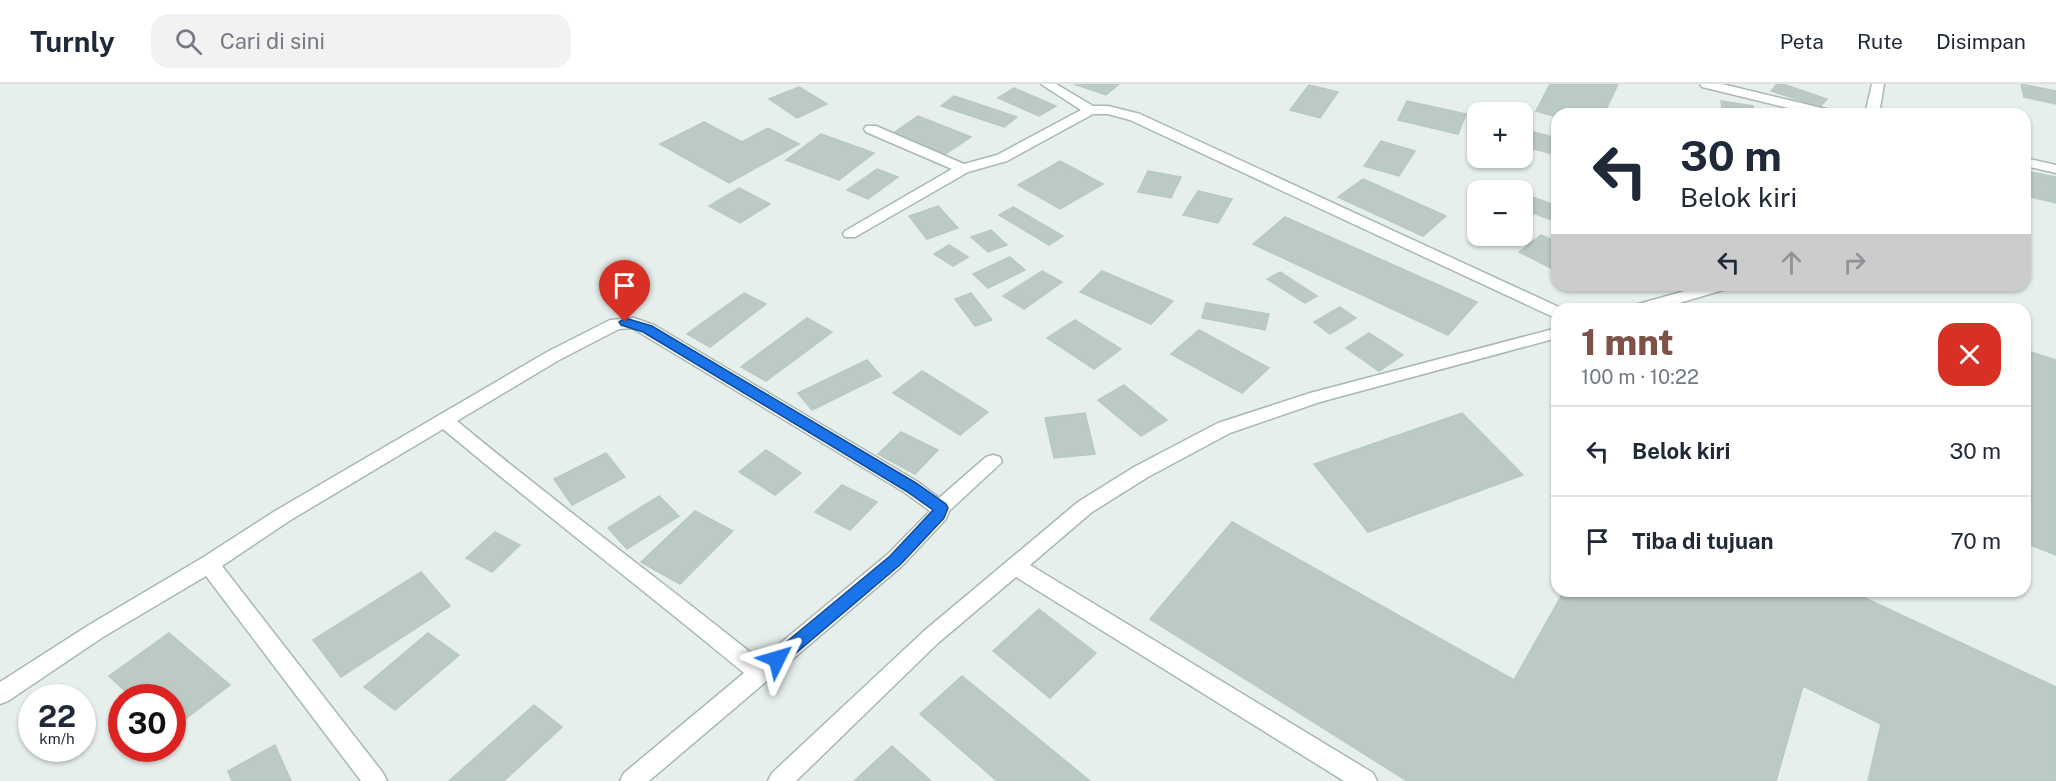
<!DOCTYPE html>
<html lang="id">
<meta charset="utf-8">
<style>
:root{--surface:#fff;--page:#f2f2f3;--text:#1f2937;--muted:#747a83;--line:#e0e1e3;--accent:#7f5249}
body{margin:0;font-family:"Public Sans",sans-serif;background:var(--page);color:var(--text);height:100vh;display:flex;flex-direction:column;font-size:22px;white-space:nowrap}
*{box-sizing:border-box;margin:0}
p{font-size:20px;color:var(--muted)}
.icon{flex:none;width:33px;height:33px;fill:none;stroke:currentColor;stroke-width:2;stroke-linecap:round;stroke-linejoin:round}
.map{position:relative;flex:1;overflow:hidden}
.sheet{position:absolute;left:1551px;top:219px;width:480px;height:294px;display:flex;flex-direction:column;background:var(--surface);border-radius:18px;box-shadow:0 2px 4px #0004}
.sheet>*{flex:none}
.hud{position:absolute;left:1551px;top:24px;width:480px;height:183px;border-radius:18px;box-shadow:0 2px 4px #0004;background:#fff;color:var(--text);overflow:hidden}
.controls{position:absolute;left:1467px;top:18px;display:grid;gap:12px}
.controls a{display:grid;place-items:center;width:66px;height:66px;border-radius:12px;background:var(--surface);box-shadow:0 2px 4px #0004;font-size:30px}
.speed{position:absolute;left:18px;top:600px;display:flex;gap:12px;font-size:30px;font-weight:700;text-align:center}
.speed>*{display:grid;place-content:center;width:78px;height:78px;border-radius:50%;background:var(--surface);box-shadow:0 2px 4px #0004;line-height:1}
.speed small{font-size:15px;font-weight:400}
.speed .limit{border:9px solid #d22;background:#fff;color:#111}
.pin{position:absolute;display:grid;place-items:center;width:51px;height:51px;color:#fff;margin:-62px -26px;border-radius:50% 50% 50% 0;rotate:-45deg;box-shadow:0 0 6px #0007}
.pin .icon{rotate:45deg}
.me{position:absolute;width:66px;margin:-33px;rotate:50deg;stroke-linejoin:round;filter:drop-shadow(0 0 4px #0008)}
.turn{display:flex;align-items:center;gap:21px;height:126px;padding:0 30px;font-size:27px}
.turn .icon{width:78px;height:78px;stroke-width:2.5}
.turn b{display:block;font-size:42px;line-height:51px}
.lanes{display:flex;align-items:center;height:57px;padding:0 30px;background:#0003;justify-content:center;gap:30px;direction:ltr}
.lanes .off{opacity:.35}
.round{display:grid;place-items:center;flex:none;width:63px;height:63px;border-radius:18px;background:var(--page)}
.headline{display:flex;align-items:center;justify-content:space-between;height:102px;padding:0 30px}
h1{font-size:36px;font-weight:800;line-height:45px;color:var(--accent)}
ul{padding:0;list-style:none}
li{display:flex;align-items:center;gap:18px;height:90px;padding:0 30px;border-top:2px solid var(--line)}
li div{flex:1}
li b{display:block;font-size:22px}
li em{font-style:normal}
header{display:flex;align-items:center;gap:36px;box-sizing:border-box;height:84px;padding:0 30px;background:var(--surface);border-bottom:2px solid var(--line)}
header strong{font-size:28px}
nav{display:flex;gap:33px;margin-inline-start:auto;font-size:21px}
.search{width:420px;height:54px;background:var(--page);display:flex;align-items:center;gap:15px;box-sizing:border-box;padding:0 21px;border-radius:18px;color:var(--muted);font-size:22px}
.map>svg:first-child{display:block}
.building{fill:#bbcac4;stroke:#b8c9c2;stroke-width:1.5}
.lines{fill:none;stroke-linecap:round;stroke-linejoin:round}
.minor-casing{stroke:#a8b8b2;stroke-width:3}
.minor{fill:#fff;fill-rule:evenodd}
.route{fill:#1a73e8;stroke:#114b97;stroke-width:1.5}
</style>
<header>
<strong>Turnly</strong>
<div class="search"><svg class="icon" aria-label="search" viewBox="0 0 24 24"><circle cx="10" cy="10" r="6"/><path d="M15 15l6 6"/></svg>Cari di sini</div>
<nav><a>Peta</a><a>Rute</a><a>Disimpan</a></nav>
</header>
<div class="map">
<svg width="2056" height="697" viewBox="0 0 2056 697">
<rect width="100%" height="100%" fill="#e6efeb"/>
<path class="building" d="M1074 0H1119L1106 11Z
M1550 0H1618L1604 30H1557V33L1536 27Z
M1777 0H1783L1827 15 1820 23 1771 7Z
M2021 0 2056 7V20L2024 13Z
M1309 1 1338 8 1320 34 1290 26Z
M799 3 827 20 797 34 769 15Z
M1014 4 1056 22 1039 32 998 14Z
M954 12 1017 33 1004 43 941 22Z
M1407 17 1466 30 1458 50 1398 36Z
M1721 17 1753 22 1755 30H1723Z
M918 32 971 53 944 71 892 50Z
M704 38 742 58 768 44 799 60 729 99 660 60Z
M1522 45 1557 54V71L1522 62Z
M821 50 874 69 839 96 786 76Z
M1381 57 1415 67 1399 92 1364 82Z
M1060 77 1103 100 1060 125 1018 101Z
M877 85 898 93 868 115 847 106Z
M1148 87 1181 93 1171 114 1138 108Z
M2026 87 2056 93V119L2031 113Z
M1363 95 1446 132 1423 152 1338 113Z
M739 104 770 120 740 139 709 122Z
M1198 107 1232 115 1218 139 1183 131Z
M1522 109 1557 122V138L1522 125Z
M938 122 958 144 927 155 909 132Z
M1013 123 1063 152 1049 161 999 131Z
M1285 133 1477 218 1448 251 1253 160Z
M991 146 1007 161 988 168 971 153Z
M1541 151 1557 158V187L1519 168Z
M949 161 968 173 953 182 934 170Z
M1010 173 1025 186 988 204 973 190Z
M1042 187 1062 198 1024 225 1003 212Z
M1102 187 1173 217 1151 240 1080 208Z
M1280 188 1317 212 1305 219 1267 195Z
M744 209 766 220 710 263 687 250Z
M971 209 992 236 975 242 955 215Z
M1206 219 1269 230 1265 246 1202 234Z
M1340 223 1356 234 1330 250 1314 238Z
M807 234 832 248 766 297 741 283Z
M1075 236 1121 265 1094 285 1047 254Z
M1199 246 1269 284 1242 309 1171 270Z
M1369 249 1403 271 1379 287 1346 264Z
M2025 266 2056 276V471L2025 459Z
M867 276 881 292 812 326 798 309Z
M922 287 988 328 960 351 893 309Z
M1124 301 1167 336 1141 352 1098 316Z
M1085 329 1095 370 1054 374 1045 334Z
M1462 329 1523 391 1368 448 1314 380Z
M901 348 938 366 915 390 878 370Z
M766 366 801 389 775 411 739 388Z
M606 369 625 393 572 421 554 395Z
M842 401 877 418 850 446 815 428Z
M659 412 679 432 627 465 608 444Z
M695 427 733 447 680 500 641 478Z
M1232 438 1514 596 1564 507H1850L2056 603V697H1868L1881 640 1803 602 1776 697H1407L1150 535Z
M495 448 520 461 492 488 466 474Z
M421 488 450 522 341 593 313 556Z
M1039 525 1096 569 1050 614 993 567Z
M169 549 230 601 172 645V614H133L109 592Z
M428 549 459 571 395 626 364 603Z
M962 592 1090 697H997L920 630Z
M534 621 562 643 504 697H449Z
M275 661 291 697H232L228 687Z
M892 662 931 697H854Z"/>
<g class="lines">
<defs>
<path id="minor" d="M1041 0H1056L1093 22H1108L1140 30 1563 225H1557V233L1551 232 1130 36 1108 30H1093L1007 77 968 88 855 153H845L843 150 845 147 952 85 866 48 864 45 866 42H876L964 80 997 71 1081 26Z
M1700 0H1722L1834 27 1836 30H1813L1702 3Z
M1872 0H1884L1879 30H1865Z
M2025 74 2056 81V89L2025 82Z
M1706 201H1732L1730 204 1659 225H1633L1635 221Z
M634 234 654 241 918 398 939 414 986 373 993 371 1000 373 1002 378 949 427 946 435 902 482 649 697H620L624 689 744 589C645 507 542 428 443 345L289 437 222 482 383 689 387 697H361L206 492 103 553 8 617 0 620V598L89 541 202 474 275 427 547 268 610 236ZM632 244 904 408 930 427 888 470 760 576C660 496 556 419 457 337L559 276 619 245Z
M1557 244V254L1320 318 1230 349 1148 393 1092 428 1030 481 1373 689 1377 697H1344L1016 493 938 559 796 697H768L772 689 924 547 1078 418 1134 383 1218 339 1310 309Z"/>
</defs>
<use href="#minor" class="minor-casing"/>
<use href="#minor" class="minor"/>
</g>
<path class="route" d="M625 234 652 242 916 399 946 420 948 424 944 434 901 480 783 580 777 582 772 580 769 575 772 570 890 472 933 426 906 407 643 248 621 241 619 238Z"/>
</svg>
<div class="controls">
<a>+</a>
<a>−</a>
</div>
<div class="speed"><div>22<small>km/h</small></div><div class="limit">30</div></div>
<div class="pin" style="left:625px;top:238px;background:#d93025"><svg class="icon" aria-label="arrive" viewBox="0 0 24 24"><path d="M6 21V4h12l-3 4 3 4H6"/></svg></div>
<svg class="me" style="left:777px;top:575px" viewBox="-20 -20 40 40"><path d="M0-17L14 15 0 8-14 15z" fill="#1a73e8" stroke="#fff" stroke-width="4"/></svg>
<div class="hud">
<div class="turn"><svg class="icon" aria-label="left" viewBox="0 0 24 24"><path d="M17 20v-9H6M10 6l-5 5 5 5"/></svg><div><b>30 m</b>Belok kiri</div></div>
<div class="lanes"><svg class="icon" aria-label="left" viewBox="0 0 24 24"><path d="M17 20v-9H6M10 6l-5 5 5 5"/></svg><svg class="icon off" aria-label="ahead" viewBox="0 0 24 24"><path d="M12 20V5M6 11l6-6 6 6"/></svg><svg class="icon off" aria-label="right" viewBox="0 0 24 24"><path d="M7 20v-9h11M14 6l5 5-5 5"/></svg></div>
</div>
<section class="sheet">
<div class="headline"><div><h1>1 mnt</h1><p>100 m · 10:22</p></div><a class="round" style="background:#d93025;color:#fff"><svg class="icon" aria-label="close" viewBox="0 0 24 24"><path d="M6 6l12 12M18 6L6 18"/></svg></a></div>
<ul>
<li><svg class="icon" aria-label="left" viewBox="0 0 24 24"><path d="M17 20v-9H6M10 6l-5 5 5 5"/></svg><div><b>Belok kiri</b></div><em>30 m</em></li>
<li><svg class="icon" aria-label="arrive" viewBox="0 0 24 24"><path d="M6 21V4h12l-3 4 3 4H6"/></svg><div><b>Tiba di tujuan</b></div><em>70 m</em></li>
</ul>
</section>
</div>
